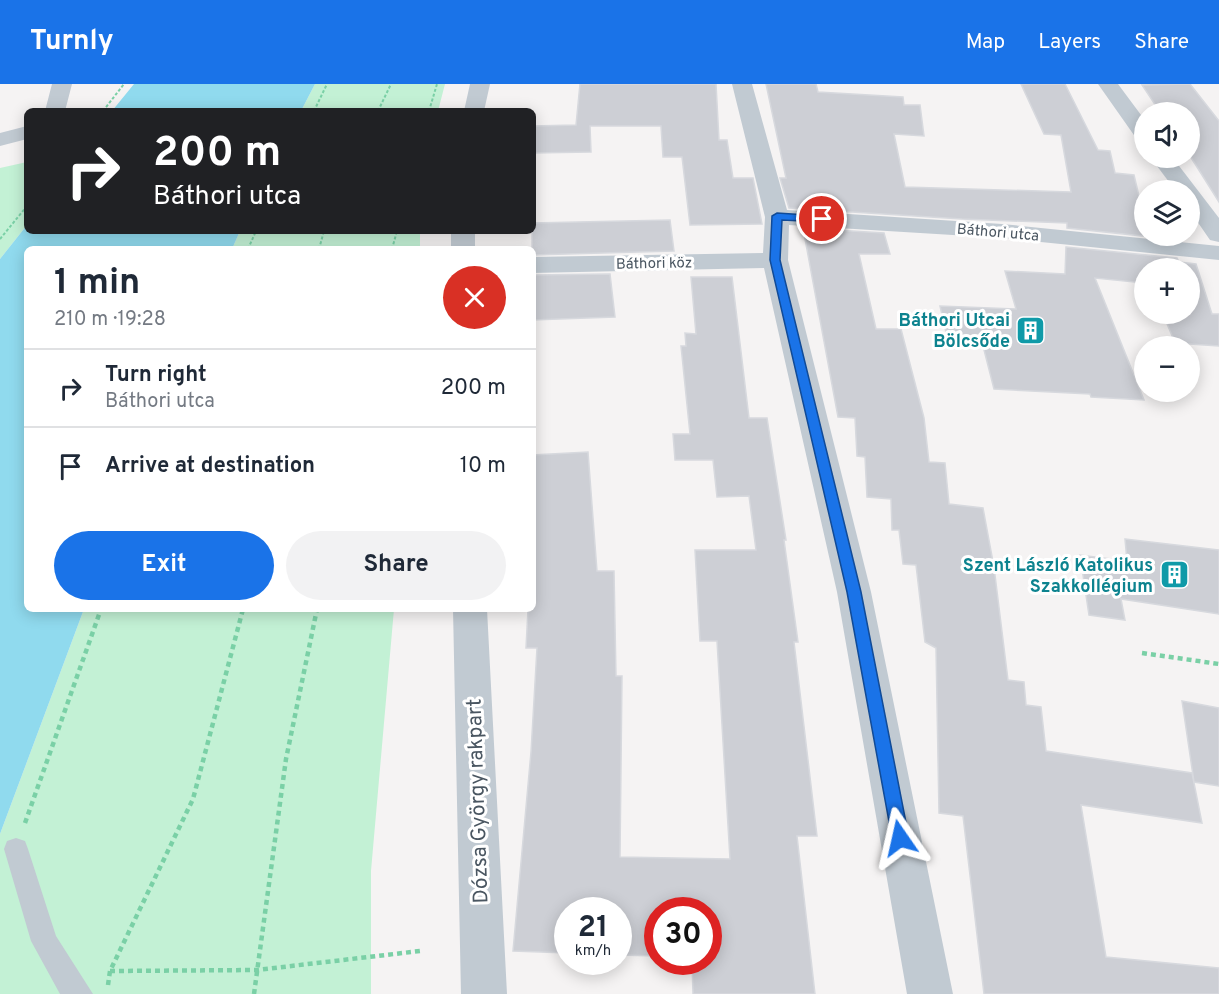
<!DOCTYPE html>
<meta charset="utf-8">
<style>
:root{--surface:#fff;--page:#f2f2f3;--text:#1f2937;--muted:#747a83;--line:#e0e1e3;--accent:#1a73e8}
body{margin:0;font-family:Overpass,sans-serif;background:var(--page);color:var(--text);height:100vh;display:flex;flex-direction:column;font-size:22px;white-space:nowrap}
*{box-sizing:border-box;margin:0}
p{font-size:20px;color:var(--muted)}
.icon{flex:none;width:33px;height:33px;fill:none;stroke:currentColor;stroke-width:2;stroke-linecap:round;stroke-linejoin:round}
.map{position:relative;flex:1;overflow:hidden}
.drawer{position:absolute;left:24px;top:162px;width:512px;height:366px;display:flex;flex-direction:column;background:var(--surface);border-radius:9px;box-shadow:0 3px 15px #0003}
.drawer>*{flex:none}
.hud{position:absolute;left:24px;top:24px;width:512px;height:126px;border-radius:9px;box-shadow:0 3px 15px #0003;background:#202124;color:#fff;overflow:hidden}
.tools{position:absolute;left:1134px;top:18px;display:grid;gap:12px}
.tools a{display:grid;place-items:center;width:66px;height:66px;border-radius:50%;background:var(--surface);box-shadow:0 3px 15px #0003;font-size:30px}
.speed{position:absolute;left:554px;top:813px;display:flex;gap:12px;font-size:30px;font-weight:700;text-align:center}
.speed>*{display:grid;place-content:center;width:78px;height:78px;border-radius:50%;background:var(--surface);box-shadow:0 3px 15px #0003;line-height:1}
.speed small{font-size:15px;font-weight:400}
.speed .limit{border:9px solid #d22;background:#fff;color:#111}
.pin{position:absolute;display:grid;place-items:center;width:51px;height:51px;color:#fff;margin:-26px;border:3px solid #fff;border-radius:50%;box-shadow:0 2px 6px #0007}
.me{position:absolute;width:66px;margin:-33px;rotate:349deg;stroke-linejoin:round;filter:drop-shadow(0 0 4px #0008)}
.turn{display:flex;align-items:center;gap:21px;height:126px;padding:0 30px;font-size:27px}
.turn .icon{width:78px;height:78px;stroke-width:2.5}
.turn b{display:block;font-size:42px;line-height:51px}
.round{display:grid;place-items:center;flex:none;width:63px;height:63px;border-radius:32px;background:var(--page)}
.headline{display:flex;align-items:center;justify-content:space-between;height:102px;padding:0 30px}
h1{font-size:36px;font-weight:700;line-height:45px}
.button{display:flex;gap:12px;margin-top:auto;padding:12px 30px}
.button a{flex:1;height:69px;border-radius:36px;background:var(--accent);color:#fff;font-size:24px;font-weight:700;line-height:69px;text-align:center}
.button a+a{background:var(--page);color:var(--text)}
ul{padding:0;list-style:none}
li{display:flex;align-items:center;gap:18px;height:78px;padding:0 30px;border-top:2px solid var(--line)}
li div{flex:1}
li b{display:block;font-size:22px}
li em{font-style:normal}
header{display:flex;align-items:center;gap:36px;box-sizing:border-box;height:84px;padding:0 30px;background:var(--accent);color:#fff}
header strong{font-size:28px}
nav{display:flex;gap:33px;margin-inline-start:auto;font-size:21px}
.map>svg:first-child{display:block}
.green{fill:#c3f1d5}
.water{fill:#90daee}
.building{fill:#cdcfd5;stroke:#d7d9de;stroke-width:1.5}
.lines{fill:none;stroke-linecap:round;stroke-linejoin:round}
.path-far1{stroke:#7ad0a6;stroke-width:2;stroke-dasharray:3 2;stroke-linecap:butt}
.path{stroke:#7ad0a6;stroke-width:4.5;stroke-dasharray:5 4;stroke-linecap:butt}
.lane{fill:#c1cad2;fill-rule:evenodd}
.street{fill:#c1cad2;fill-rule:evenodd}
.route{fill:#1a73e8;stroke:#114b97;stroke-width:1.5}
.labels{text-anchor:middle;stroke-width:6;stroke-linejoin:round;paint-order:stroke}
.far-street-label{font-size:15px;fill:#4a5661;stroke:#fff}
.culture-label{font-size:18px;font-weight:bold;fill:#0d838f;stroke:#fff;text-anchor:end}
.near-street-label{font-size:21px;fill:#4a5661;stroke:#fff}
</style>
<header>
<strong>Turnly</strong>
<nav><a>Map</a><a>Layers</a><a>Share</a></nav>
</header>
<div class="map">
<svg width="1219" height="910" viewBox="0 0 1219 910">
<rect width="100%" height="100%" fill="#f5f3f3"/>
<path class="green" d="M315 0H445L438 27H301Z
M27 78V141L0 175V84Z
M240 147H420V165H232Z
M84 525H394L371 787V910H0V750Z"/>
<path class="water" d="M134 0H315L301 27H112Z
M27 141V147H240L232 165H27V525H84L0 750V175Z"/>
<path class="building" d="M580 0H716L719 56H727L733 94H753L762 140 690 141 682 73H663L661 42H590L591 68 532 69V42L576 41Z
M766 0H816L818 8 903 13 904 21H920L924 52 894 50 905 103 1071 108 1061 51 1044 50 1021 0H1065L1098 66 1110 67 1115 89 1134 91 1144 133V152H1169L1171 155 1067 144V139L962 135 789 124 780 94H786Z
M1190 0 1219 37V118L1190 72V28H1160L1142 1Z
M670 136 674 167 532 171V139Z
M803 144 884 149 890 170H859L876 245H901L924 334 929 378 945 379 949 420 983 424 994 483 1008 596 1024 598 1026 621 1041 623 1046 667 1192 689 1202 739 1081 721 1106 873 1219 884V910H984L963 732 939 729 936 564 925 558 916 481 903 480 899 446H892L891 415 867 413 865 373 857 372 855 334 838 333Z
M1066 163 1177 174 1179 178 1196 180 1212 230H1219V262L1175 259 1163 230H1190V184H1144V199L1095 194 1144 316 1091 313 1090 310 994 305 982 258 948 257 940 222 1016 225 1005 187 1065 190Z
M610 190 615 233 532 236V191Z
M691 193H732L749 334H767L786 456H784L798 558H794L817 752H797L815 910H693L692 878H708V826H657V872L618 871V826H567V869L513 867 531 668 537 564H526L528 525H532V371L588 368 597 487H614L616 592H622L620 773 730 775 717 557H700L695 466H756L749 412 717 413 713 376H675L673 350H690L681 262H686L685 249 696 250Z
M1125 455 1219 466V530L1121 515 1125 536 1089 531 1080 471 1127 477Z
M1182 617 1219 624V702L1194 698Z"/>
<g class="lines">
<path class="path-far1" d="M103 27 124 0
M314 27 327 0
M378 27 391 0
M429 27 437 0
M0 155 27 122
M248 165 256 147
M319 165 324 147
M392 165 397 147"/>
<path class="path" d="M1142 569 1219 580
M25 739 101 525
M110 887 257 886 420 867
M108 901 110 887 193 715 243 525
M254 910 286 675 317 525"/>
<path class="lane" d="M16 754 25 757 28 765 56 852 93 910H60L31 857 4 765 7 757Z"/>
<path class="street" d="M52 0H72L65 27H45Z
M470 0H490L484 27H464Z
M732 0H752L787 126 1002 140 1219 162V176L1002 154 789 141 788 176 871 508 953 910H907L837 508 764 184 532 189V173L763 169 765 133Z
M1098 0H1118L1144 35V55L1136 54Z
M27 42V55L0 62V49Z
M1151 74H1173L1219 134V158L1210 156 1190 127V106H1175Z
M451 147H475V165H451Z
M453 525H487L507 910H461Z"/>
</g>
<path class="route" d="M777 129 822 132 827 135 822 138 782 136 780 176 861 508 909 754 907 759 900 761 894 759 892 754 847 508 770 176 772 132Z"/>
<defs>
<symbol id="building-square" viewBox="-11 -11 22 22"><rect x="-9" y="-9" width="18" height="18" rx="4" fill="#0f9aa8" stroke="#fff"/><path d="M-4-6H4V6H1V3H-1V6H-4ZM-2.5-4.3h1.7v1.8h-1.7ZM.8-4.3h1.7v1.8H.8ZM-2.5-1h1.7V.8h-1.7ZM.8-1h1.7V.8H.8Z" fill="#fff"/></symbol>
</defs>
<g fill-rule="evenodd">
<use href="#building-square" x="1014" y="230" width="33" height="33"/>
<use href="#building-square" x="1158" y="474" width="33" height="33"/>
</g>
<g class="labels">
<g class="far-street-label">
<text transform="translate(998 148) rotate(5)" y="5">Báthori utca</text>
<text transform="translate(654 179) rotate(-1)" y="5">Báthori köz</text>
</g>
<g class="culture-label">
<text x="1010" y="242">Báthori Utcai<tspan x="1010" dy="21">Bölcsőde</tspan></text>
<text x="1153" y="487">Szent László Katolikus<tspan x="1153" dy="21">Szakkollégium</tspan></text>
</g>
<g class="near-street-label">
<text transform="translate(477 717) rotate(-92)" y="7">Dózsa György rakpart</text>
</g>
</g>
</svg>
<div class="tools">
<a><svg class="icon" aria-label="sound" viewBox="0 0 24 24"><path d="M4 9h4l5-4v14l-5-4H4zM17 9q2 3 0 6"/></svg></a>
<a><svg class="icon" aria-label="layers" viewBox="0 0 24 24"><path d="M12 4l9 5-9 5-9-5zM3 14l9 5 9-5"/></svg></a>
<a>+</a>
<a>−</a>
</div>
<div class="speed"><div>21<small>km/h</small></div><div class="limit">30</div></div>
<div class="pin" style="left:822px;top:135px;background:#d93025"><svg class="icon" aria-label="arrive" viewBox="0 0 24 24"><path d="M6 21V4h12l-3 4 3 4H6"/></svg></div>
<svg class="me" style="left:900px;top:754px" viewBox="-20 -20 40 40"><path d="M0-17L14 15 0 8-14 15z" fill="#1a73e8" stroke="#fff" stroke-width="4"/></svg>
<div class="hud">
<div class="turn"><svg class="icon" aria-label="right" viewBox="0 0 24 24"><path d="M7 20v-9h11M14 6l5 5-5 5"/></svg><div><b>200 m</b>Báthori utca</div></div>
</div>
<section class="drawer">
<div class="headline"><div><h1>1 min</h1><p>210 m · 19:28</p></div><a class="round" style="background:#d93025;color:#fff"><svg class="icon" aria-label="close" viewBox="0 0 24 24"><path d="M6 6l12 12M18 6L6 18"/></svg></a></div>
<ul>
<li><svg class="icon" aria-label="right" viewBox="0 0 24 24"><path d="M7 20v-9h11M14 6l5 5-5 5"/></svg><div><b>Turn right</b><p>Báthori utca</p></div><em>200 m</em></li>
<li><svg class="icon" aria-label="arrive" viewBox="0 0 24 24"><path d="M6 21V4h12l-3 4 3 4H6"/></svg><div><b>Arrive at destination</b></div><em>10 m</em></li>
</ul>
<div class="button"><a>Exit</a><a>Share</a></div>
</section>
</div>
